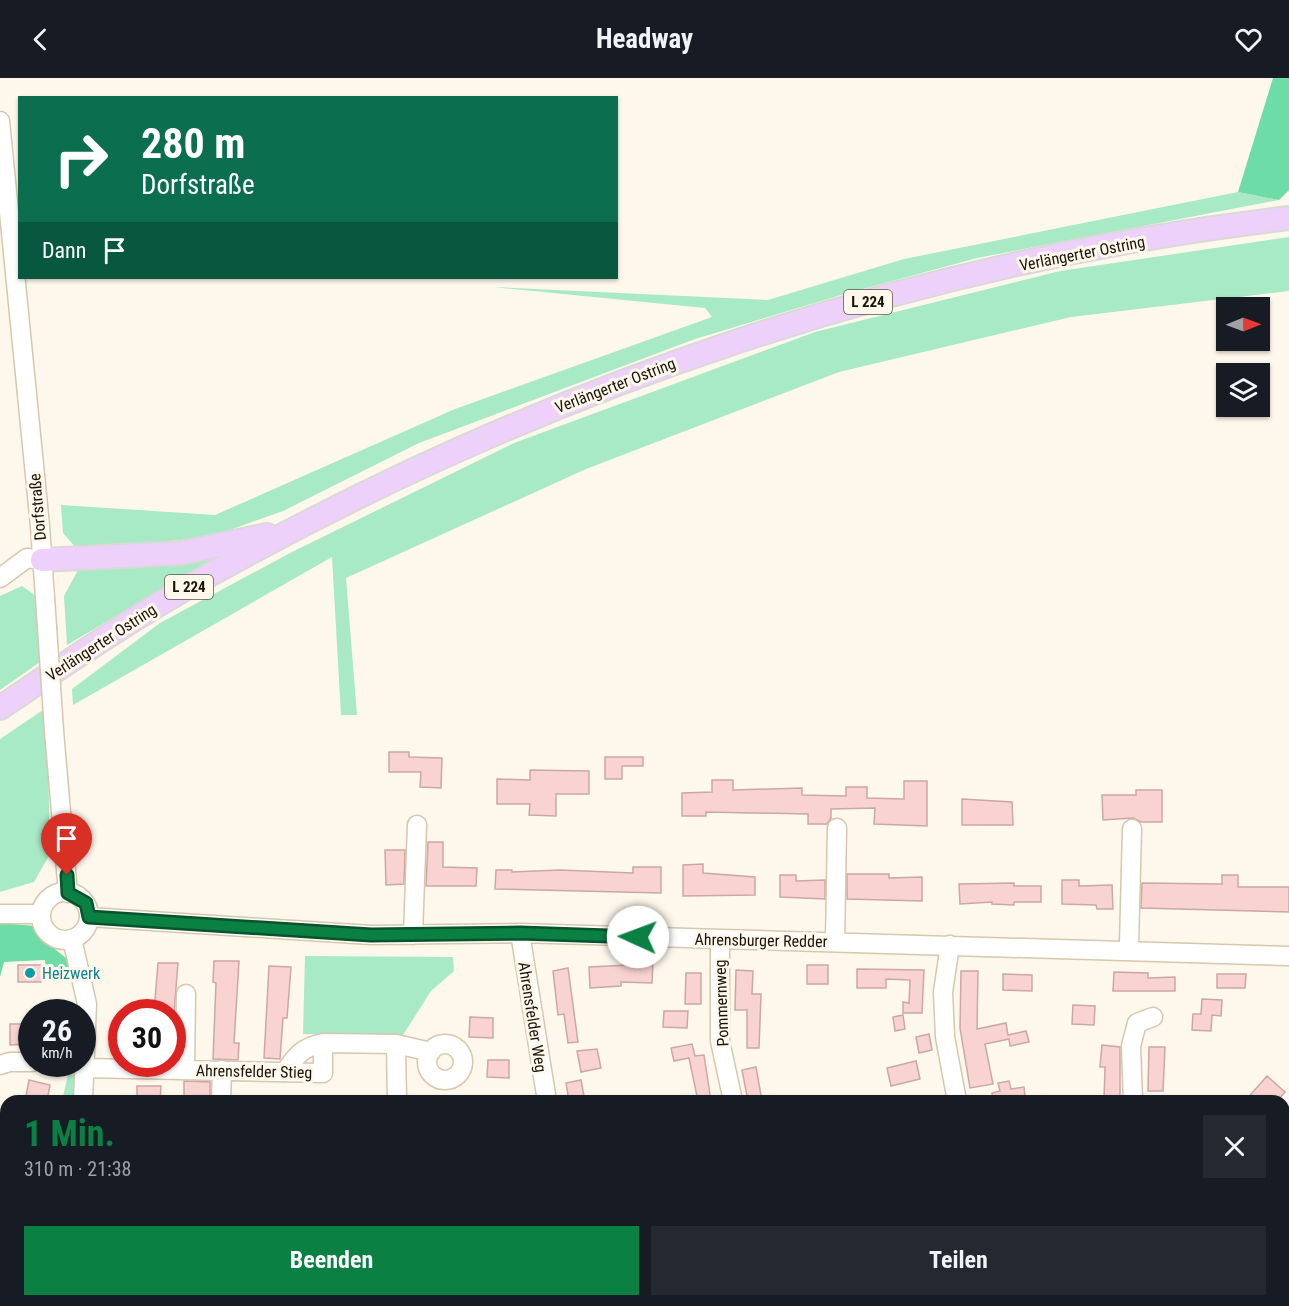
<!DOCTYPE html>
<html lang="de">
<meta charset="utf-8">
<style>
:root{--surface:#171b24;--page:#242831;--text:#f1f3f6;--muted:#9ea1a6;--accent:#0b8043}
body{margin:0;font-family:"Roboto Condensed",sans-serif;background:var(--page);color:var(--text);height:100vh;display:flex;flex-direction:column;font-size:22px;white-space:nowrap}
*{box-sizing:border-box;margin:0}
p{font-size:20px;color:var(--muted)}
.icon{flex:none;width:33px;height:33px;fill:none;stroke:currentColor;stroke-width:2;stroke-linecap:round;stroke-linejoin:round}
.map{position:relative;flex:1;overflow:hidden}
.panel{position:absolute;left:0px;top:1017px;width:1290px;height:212px;display:flex;flex-direction:column;background:var(--surface);border-radius:18px 18px 0 0;box-shadow:0 2px 4px #0004}
.panel>*{flex:none}
.guide{position:absolute;left:18px;top:18px;width:600px;height:183px;border-radius:0px;box-shadow:0 2px 4px #0004;background:#0b6e4f;color:#fff;overflow:hidden}
.needle{width:39px;rotate:89deg}
.tools{position:absolute;left:1216px;top:219px;display:grid;gap:12px}
.tools a{display:grid;place-items:center;width:54px;height:54px;border-radius:0px;background:var(--surface);box-shadow:0 2px 4px #0004;font-size:30px}
.speed{position:absolute;left:18px;top:921px;display:flex;gap:12px;font-size:30px;font-weight:700;text-align:center}
.speed>*{display:grid;place-content:center;width:78px;height:78px;border-radius:50%;background:var(--surface);box-shadow:0 2px 4px #0004;line-height:1}
.speed small{font-size:15px;font-weight:400}
.speed .limit{border:9px solid #d22;background:#fff;color:#111}
.pin{position:absolute;display:grid;place-items:center;width:51px;height:51px;color:#fff;margin:-62px -26px;border-radius:50% 50% 50% 0;rotate:-45deg;box-shadow:0 0 6px #0007}
.pin .icon{rotate:45deg}
.me{position:absolute;width:66px;margin:-33px;rotate:272deg;stroke-linejoin:round;filter:drop-shadow(0 0 4px #0008)}
.turn{display:flex;align-items:center;gap:21px;height:126px;padding:0 24px;font-size:27px}
.turn .icon{width:78px;height:78px;stroke-width:2.5}
.turn b{display:block;font-size:42px;line-height:51px}
.then{display:flex;align-items:center;height:57px;padding:0 24px;background:#0003;gap:12px;font-size:22px}
.round{display:grid;place-items:center;flex:none;width:63px;height:63px;border-radius:0px;background:var(--page)}
.summary{display:flex;align-items:center;justify-content:space-between;height:102px;padding:0 24px}
h1{font-size:36px;font-weight:700;line-height:45px;color:var(--accent)}
.button{display:flex;gap:12px;margin-top:auto;padding:12px 24px}
.button a{flex:1;height:69px;border-radius:0px;background:var(--accent);color:#fff;font-size:24px;font-weight:700;line-height:69px;text-align:center}
.button a+a{background:var(--page);color:var(--text)}
header{display:flex;justify-content:space-between;align-items:center;height:78px;padding:0 24px;background:var(--surface);font-size:27px;font-weight:700}
.map>svg:first-child{display:block}
.green{fill:#a8e9c6}
.forest{fill:#6edca6}
.building{fill:#f8d3d0;stroke:#cba8a5;stroke-width:1.5}
.lines{fill:none;stroke-linecap:round;stroke-linejoin:round}
.minor-casing{stroke:#d7c7ab;stroke-width:21}
.major-casing{stroke:#dad9d8;stroke-width:26}
.minor{stroke:#fff;stroke-width:18}
.major{stroke:#eed1fa;stroke-width:22}
.minor-bridge-casing{stroke:#d7c7ab;stroke-width:21;stroke-linecap:butt}
.minor-bridge{stroke:#fff;stroke-width:18}
.route-casing{stroke:#07532c;stroke-width:15}
.route{stroke:#0b8043;stroke-width:10}
.culture-dot{fill:#0f9aa8;stroke:#fef7ec;stroke-width:2}
.labels{text-anchor:middle;stroke-width:6;stroke-linejoin:round;paint-order:stroke}
.shield{fill:#fef7ec;stroke:#5e574d;stroke-width:1.5}
.shield-label{font-size:15px;font-weight:bold;fill:#191309}
.street-label{font-size:16px;fill:#191309;stroke:#fef7ec}
.culture-label{font-size:16px;fill:#0d838f;stroke:#fef7ec;text-anchor:start}
</style>
<header><svg class="icon" aria-label="back" viewBox="0 0 24 24"><path d="M15 5l-7 7 7 7"/></svg>Headway<svg class="icon" aria-label="heart" viewBox="0 0 24 24"><path d="M12 20l-8-8c-3-5 5-10 8-4 3-6 11-1 8 4z"/></svg></header>
<div class="map">
<svg width="1289" height="1228" viewBox="0 0 1289 1228">
<rect width="100%" height="100%" fill="#fef7ec"/>
<path class="green" d="M1238 114 1279 122 977 180 841 217 695 261 419 365 283 433 210 459 78 472 63 455 61 427 215 437 455 331 712 239 705 230 493 209 768 222 904 181Z
M1289 159V213L1071 239 839 294 586 391 346 500 357 637H341L332 479 73 627 72 611 160 545 290 475 514 365 815 254 1060 193Z
M211 482 67 567 64 518 78 492Z
M22 508 36 518 41 556 40 584 0 612V518Z
M43 632 48 679 50 776 34 804 0 814V661Z
M305 878 453 879 454 893 431 913 403 957 303 956Z
M68 997H79L78 1023H62Z
M14 1223H74V1228H14Z"/>
<path class="forest" d="M1273 0H1289V112L1279 122 1238 114Z
M0 845 35 848 50 867 72 885V901L59 904 47 902 45 882 4 884 0 899Z"/>
<path class="building" d="M389 674H409V679L442 680 441 710 420 709 421 694H389Z
M605 679H643V688H622V701H605Z
M530 692 589 693V716H556V738L529 737 530 726H497V701L530 702Z
M712 702H733V712L802 710V717L846 718V709H867V720L904 721V703H927V748L874 746 875 730 831 731V740L827 746H808V736L706 734V738H682V715L712 714Z
M1136 712H1162V744H1141L1133 740 1103 742 1102 717H1136Z
M962 721 1012 724 1013 747H962Z
M428 764H443V789L477 790 476 808H426Z
M385 772H405L404 806 386 807Z
M703 786V795L755 799V817L683 818V787Z
M633 789H661V815L495 811 496 792H512V794L560 792 633 795Z
M847 796H889V800L922 799V823L847 821Z
M780 797H796V803L825 802V821L780 819Z
M1222 797H1238V809H1289V834L1141 830 1142 805 1222 806Z
M1062 802H1079V808L1112 807 1113 831H1097L1096 827 1062 826Z
M1014 805V808H1041V824H1014V827L992 826V824L960 826 959 806Z
M214 883H239L234 965H239L238 982 213 981 216 905 213 904Z
M629 883 653 884 652 905 621 904V908L590 910 589 889 629 887Z
M158 885H178L174 934H154Z
M18 887H41V904H18Z
M807 887H828V906H807Z
M269 888 291 889 287 940H283L280 981 264 980Z
M568 890 578 964 568 965 564 936 558 937 553 893Z
M857 891 924 892 922 935H903V924L909 925 910 902 886 901V910H857Z
M736 892 753 893 752 916H761L759 970H747V932H735Z
M961 893H978L977 951 1006 945 1008 957 1026 953 1029 964 1010 968 1009 961 985 966 993 1006 970 1010 960 950Z
M1114 894 1148 895V900L1175 899V913H1113Z
M686 895H701V926H685Z
M1003 896 1032 897V913L1003 912Z
M1217 896H1246L1245 910H1217Z
M1202 921 1222 922 1221 938 1212 937 1211 953 1192 952 1193 936H1201Z
M1073 927 1095 928 1094 947 1072 946Z
M664 933H688L687 950 663 949Z
M903 937 905 951 895 953 893 939Z
M470 939 493 940V960L469 959Z
M10 946H30V966L10 967Z
M929 956 932 972 919 975 916 959Z
M692 966 695 978 704 977 711 1023H698L689 980 674 983 671 970Z
M1102 967 1120 969V1023H1104L1105 989H1100Z
M1149 969H1165L1163 1013H1148Z
M597 971 601 990 581 994 577 973Z
M488 982H509V1000L487 999Z
M916 983 920 1001 891 1008 887 990Z
M756 989 762 1023H748L742 992Z
M1267 998 1285 1014 1277 1023H1245Z
M29 1002 50 1007 47 1023H25Z
M581 1002 585 1023H569L566 1005Z
M184 1003 210 1004V1023H184Z
M1009 1003 1011 1011 1024 1009 1025 1019 1019 1020 1020 1023H993L992 1015 1000 1013 998 1005Z
M137 1008H161L160 1023H137Z"/>
<g class="lines">
<defs>
<path id="minor" d="M0 43 40 448 47 549
M0 500 27 480 42 482
M54 653 68 815
M41 838a24 24 0 1 1 48 0a24 24 0 1 1-48 0Z
M0 836H41
M89 839 371 857 520 855 1289 878
M520 855 547 1023
M413 857 417 747
M72 861 87 926 83 1023
M720 861V963L733 1023
M835 864 837 750
M950 867 943 914 945 959 957 1023
M1132 873 1129 867 1132 751
M396 966 397 1023
M427 984a18 18 0 1 1 36 0a18 18 0 1 1-36 0Z
M0 987 10 984H32
M83 990 323 995V965L396 966 431 974
M185 992 186 916
M285 994C296 977 303 969 323 965
M221 1023 222 992
M1133 1023 1131 968 1137 945 1153 939
M1284 1057 1289 1051
M196 1222V1228
M481 1222 482 1228
M583 1222 584 1228
M769 1222 770 1228
M1019 1222 1021 1228
M79 1228V1222
M1141 1228 1146 1222"/>
<path id="major" d="M42 482 181 475 267 457
M0 630C69 583 139 536 213 495 544 310 911 184 1289 140"/>
</defs>
<use href="#minor" class="minor-casing"/>
<use href="#major" class="major-casing"/>
<use href="#minor" class="minor"/>
<use href="#major" class="major"/>
<defs>
<path id="minor-bridge" d="M47 549 54 653"/>
</defs>
<use href="#minor-bridge" class="minor-bridge-casing"/>
<use href="#minor-bridge" class="minor-bridge"/>
</g>
<g class="lines">
<defs>
<path id="route" d="M67 797 68 815 86 825 89 839 371 857 520 855 638 859"/>
</defs>
<use href="#route" class="route-casing"/>
<use href="#route" class="route"/>
</g>
<circle class="culture-dot" cx="30" cy="895" r="6"/>
<g class="labels">
<g class="shield">
<rect x="844" y="212" width="48" height="24" rx="4.5"/>
<rect x="165" y="497" width="48" height="24" rx="4.5"/>
</g>
<g class="shield-label">
<text x="868" y="229">L 224</text>
<text x="189" y="514">L 224</text>
</g>
<g class="street-label">
<text transform="translate(1082 175) rotate(-11)" y="6">Verlängerter Ostring</text>
<text transform="translate(615 307) rotate(-21)" y="6">Verlängerter Ostring</text>
<text transform="translate(37 429) rotate(-95)" y="6">Dorfstraße</text>
<text transform="translate(101 564) rotate(-33)" y="6">Verlängerter Ostring</text>
<text transform="translate(761 862) rotate(1)" y="6">Ahrensburger Redder</text>
<text transform="translate(721 925) rotate(-92)" y="6">Pommernweg</text>
<text transform="translate(533 939) rotate(81)" y="6">Ahrensfelder Weg</text>
<text transform="translate(254 993) rotate(1)" y="6">Ahrensfelder Stieg</text>
</g>
<g class="culture-label">
<text x="42" y="901">Heizwerk</text>
</g>
</g>
</svg>
<div class="tools">
<a><svg class="needle" viewBox="-14 -14 28 28"><path d="M0-13l5 13h-10z" fill="#e53935"/><path d="M0 13l5-13h-10z" fill="#9ea1a6"/></svg></a>
<a><svg class="icon" aria-label="layers" viewBox="0 0 24 24"><path d="M12 4l9 5-9 5-9-5zM3 14l9 5 9-5"/></svg></a>
</div>
<div class="speed"><div>26<small>km/h</small></div><div class="limit">30</div></div>
<div class="pin" style="left:67px;top:797px;background:#d93025"><svg class="icon" aria-label="arrive" viewBox="0 0 24 24"><path d="M6 21V4h12l-3 4 3 4H6"/></svg></div>
<svg class="me" style="left:638px;top:859px" viewBox="-20 -20 40 40"><circle r="19" fill="#fff"/><path d="M0-13L10 11 0 6-10 11z" fill="#0b8043"/></svg>
<div class="guide">
<div class="turn"><svg class="icon" aria-label="right" viewBox="0 0 24 24"><path d="M7 20v-9h11M14 6l5 5-5 5"/></svg><div><b>280 m</b>Dorfstraße</div></div>
<div class="then">Dann<svg class="icon" aria-label="arrive" viewBox="0 0 24 24"><path d="M6 21V4h12l-3 4 3 4H6"/></svg></div>
</div>
<section class="panel">
<div class="summary"><div><h1>1 Min.</h1><p>310 m · 21:38</p></div><a class="round"><svg class="icon" aria-label="close" viewBox="0 0 24 24"><path d="M6 6l12 12M18 6L6 18"/></svg></a></div>
<div class="button"><a>Beenden</a><a>Teilen</a></div>
</section>
</div>
